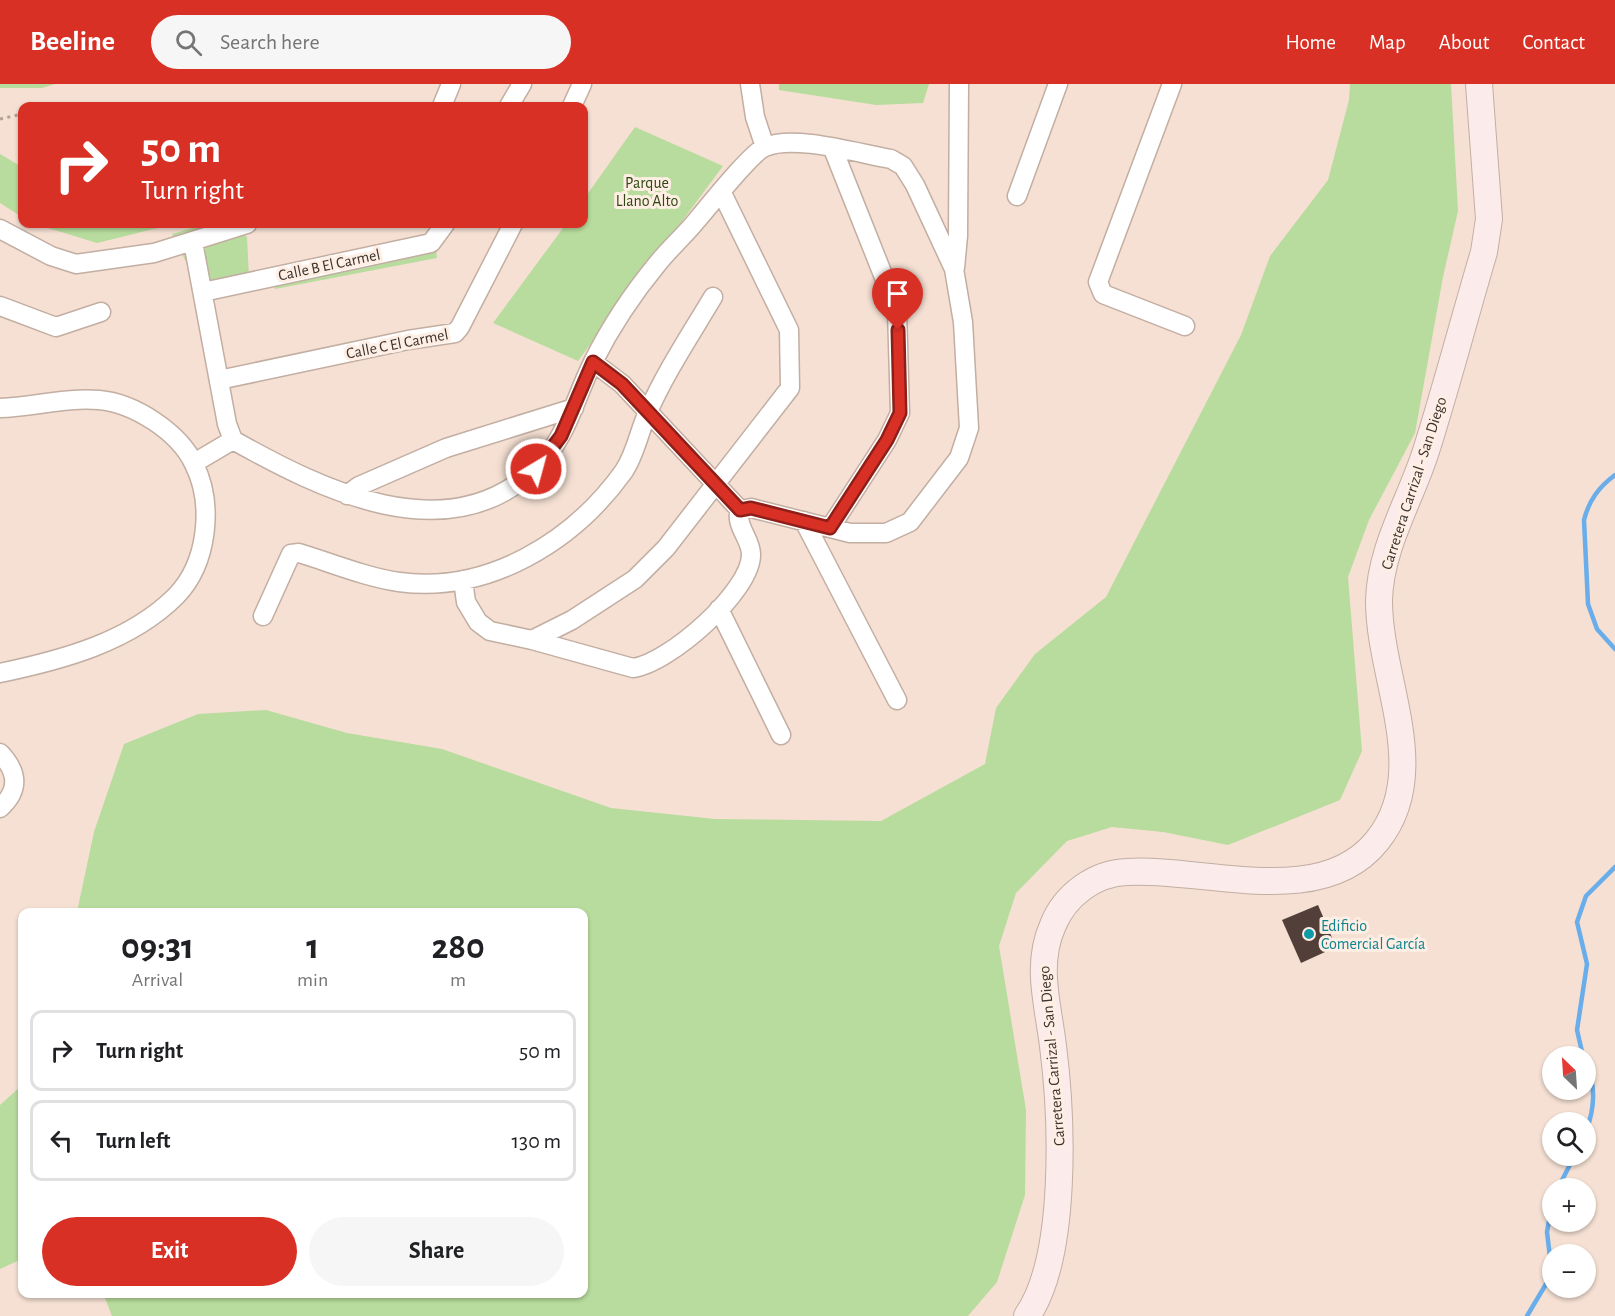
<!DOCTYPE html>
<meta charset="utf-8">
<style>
:root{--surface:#fff;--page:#f6f6f6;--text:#202124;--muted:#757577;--line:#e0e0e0;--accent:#d93025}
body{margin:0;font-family:"Alegreya Sans",sans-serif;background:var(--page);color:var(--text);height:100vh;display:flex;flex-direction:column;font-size:22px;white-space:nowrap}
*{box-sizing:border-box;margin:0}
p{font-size:20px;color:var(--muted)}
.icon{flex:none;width:33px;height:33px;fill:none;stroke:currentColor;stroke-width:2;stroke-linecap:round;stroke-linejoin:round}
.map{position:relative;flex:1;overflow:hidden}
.details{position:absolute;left:18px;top:824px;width:570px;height:390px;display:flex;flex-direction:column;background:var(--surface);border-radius:12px;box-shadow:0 2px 4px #0004}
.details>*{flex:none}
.guide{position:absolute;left:18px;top:18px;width:570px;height:126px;border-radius:12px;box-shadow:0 2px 4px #0004;background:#d93025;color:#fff;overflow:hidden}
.needle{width:39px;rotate:335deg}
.buttons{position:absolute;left:1542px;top:962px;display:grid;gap:12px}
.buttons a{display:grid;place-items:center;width:54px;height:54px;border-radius:50%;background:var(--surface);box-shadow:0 2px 4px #0004;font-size:30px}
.pin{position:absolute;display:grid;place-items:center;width:51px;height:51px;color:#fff;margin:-62px -26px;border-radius:50% 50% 50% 0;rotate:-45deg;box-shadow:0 0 6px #0007}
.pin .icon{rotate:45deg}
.me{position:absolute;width:66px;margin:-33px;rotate:37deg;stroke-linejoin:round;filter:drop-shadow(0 0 4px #0008)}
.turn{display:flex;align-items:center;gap:21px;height:126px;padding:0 24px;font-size:27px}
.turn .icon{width:78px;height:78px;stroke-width:2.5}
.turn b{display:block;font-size:42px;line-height:51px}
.eta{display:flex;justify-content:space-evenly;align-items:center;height:102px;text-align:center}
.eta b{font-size:36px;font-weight:700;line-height:42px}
.primary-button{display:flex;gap:12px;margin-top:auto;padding:12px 24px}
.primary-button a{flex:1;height:69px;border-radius:36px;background:var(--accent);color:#fff;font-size:24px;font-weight:700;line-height:69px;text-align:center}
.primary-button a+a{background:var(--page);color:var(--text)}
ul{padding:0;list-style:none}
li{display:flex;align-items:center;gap:18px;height:81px;margin:0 12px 9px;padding:0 12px;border:3px solid var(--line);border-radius:12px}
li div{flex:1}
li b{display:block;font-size:22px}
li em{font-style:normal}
header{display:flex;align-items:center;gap:36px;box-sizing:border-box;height:84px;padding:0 30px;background:var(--accent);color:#fff}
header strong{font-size:28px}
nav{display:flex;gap:33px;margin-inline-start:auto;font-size:21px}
.search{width:420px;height:54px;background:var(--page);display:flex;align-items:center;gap:15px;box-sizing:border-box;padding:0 21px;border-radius:33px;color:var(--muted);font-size:22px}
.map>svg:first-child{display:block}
.green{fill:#b8dc9d}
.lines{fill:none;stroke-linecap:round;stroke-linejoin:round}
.stream{stroke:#69adeb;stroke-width:4.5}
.building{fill:#523f3a}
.street-casing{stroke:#c2aea2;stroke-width:21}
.secondary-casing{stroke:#c2aea2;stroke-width:28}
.path{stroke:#b0a096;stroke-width:3;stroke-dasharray:3 4.5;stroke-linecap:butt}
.street{stroke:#fff;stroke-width:18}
.secondary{stroke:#fbeceb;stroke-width:26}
.route-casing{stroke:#8d1f18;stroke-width:15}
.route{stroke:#d93025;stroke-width:10}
.culture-dot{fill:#0f9aa8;stroke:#ffeee4;stroke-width:2}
.labels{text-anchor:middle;stroke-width:6;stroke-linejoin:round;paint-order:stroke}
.park-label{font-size:16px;fill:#2d4812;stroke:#ffeee4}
.street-label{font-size:16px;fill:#3b342e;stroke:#ffeee4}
.culture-label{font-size:16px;fill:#0d838f;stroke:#ffeee4;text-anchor:start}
</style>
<header>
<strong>Beeline</strong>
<div class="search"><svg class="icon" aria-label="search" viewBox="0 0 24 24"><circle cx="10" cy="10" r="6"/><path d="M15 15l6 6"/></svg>Search here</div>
<nav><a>Home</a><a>Map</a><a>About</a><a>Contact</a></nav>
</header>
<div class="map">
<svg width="1615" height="1232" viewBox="0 0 1615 1232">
<rect width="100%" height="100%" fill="#f5e0d3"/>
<path class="green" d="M0 0H55L42 4H0Z
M779 0H929L923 19 876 21 779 6Z
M1350 0H1451L1458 127 1443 193 1415 349 1369 436 1348 493 1362 667 1340 716 1228 761 1163 748 1112 743 1067 757 1016 809 999 862 1026 1026 1025 1111 997 1198 968 1232H112L103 1209H584V828H77L94 748 124 660 198 630 266 626 347 649 442 665 611 724 715 735 881 737 985 680 996 624 1035 570 1106 513 1241 251 1270 172 1328 96 1349 16Z
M635 43 723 82 578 277 493 239 566 140H584V115Z
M0 70 22 83V133L0 119Z
M35 140H174L97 159Z
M206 140H233L247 153 249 193 200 206 172 150Z
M434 151 437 174 275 205 268 186Z
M22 1001V1175L0 1185V1021Z"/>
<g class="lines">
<path class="stream" d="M1615 391C1599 403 1589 416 1584 436L1588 520 1597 545 1615 565
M1583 972 1577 946 1587 880 1577 838 1586 812 1615 783
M1586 977C1596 1002 1595 1023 1586 1048
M1558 1104 1575 1071
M1527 1232 1552 1190 1547 1148 1552 1120"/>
</g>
<path class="building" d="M1318 821 1336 863 1301 879 1282 836Z"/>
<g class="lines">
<defs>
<path id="street" d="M750 0 755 33 765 63
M1172 0 1098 198 1103 210 1185 242
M442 22 451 0
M509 22 522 0
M572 22 582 0
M1017 112 1058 0
M0 145 51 172 76 180 154 169 247 140
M193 158 227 340 233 356C320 405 447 469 535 385 566 357 575 314 593 278 610 244 634 208 658 179 670 164 685 151 697 136 709 122 752 68 765 63 794 50 860 70 891 75L903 82 915 101 954 185 963 238 969 344 959 374 910 438 886 449H850L751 424 740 426 622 300 593 278
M955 184 958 152 959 0
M203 208 431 159 445 140
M0 222 56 243 101 228
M219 296 408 256 455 249 460 243 513 140
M0 324C33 323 67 313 99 316 134 319 179 348 194 380 214 420 208 479 176 512 130 558 62 576 0 589
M194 379 233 356
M347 411 359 402 446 364 574 324
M804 437 897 616
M830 444 887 356 900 329 897 226 833 65
M463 496 466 518 478 538 490 547 532 556 572 536 635 495 666 464 790 304 789 246 721 107
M719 525 781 651
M263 532 291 470 299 469C332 479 365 493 399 498 489 510 574 457 624 387 636 369 639 347 648 328 665 289 691 250 713 213
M532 556 633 584C668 580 752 507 751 470 751 455 734 440 740 426
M0 669C18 688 20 706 0 724"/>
<path id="secondary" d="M1027 1232C1068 1173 1062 1032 1053 962 1048 920 1035 881 1053 841 1065 811 1095 789 1127 788 1203 783 1321 827 1377 757 1433 688 1379 596 1379 517 1380 464 1410 417 1426 367 1447 301 1464 235 1484 168L1489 135 1479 0"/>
</defs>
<use href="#street" class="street-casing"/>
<use href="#secondary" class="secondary-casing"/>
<path class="path" d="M0 35 22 30"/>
<use href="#street" class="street"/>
<use href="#secondary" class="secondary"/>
</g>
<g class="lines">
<defs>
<path id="route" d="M536 385 561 352 593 278 622 300 740 426 751 424 830 444 887 356 900 329 898 246"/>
</defs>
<use href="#route" class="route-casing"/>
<use href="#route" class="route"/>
</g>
<circle class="culture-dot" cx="1309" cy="850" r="6"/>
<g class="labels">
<g class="park-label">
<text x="647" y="104">Parque<tspan x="647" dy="18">Llano Alto</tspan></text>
</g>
<g class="street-label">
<text transform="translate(329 180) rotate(-12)" y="6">Calle B El Carmel</text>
<text transform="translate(397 259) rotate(-11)" y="6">Calle C El Carmel</text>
<text transform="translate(1413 399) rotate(-72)" y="6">Carretera Carrizal - San Diego</text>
<text transform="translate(1051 972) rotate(-95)" y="6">Carretera Carrizal - San Diego</text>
</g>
<g class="culture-label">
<text x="1321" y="847">Edificio<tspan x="1321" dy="18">Comercial García</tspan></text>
</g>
</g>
</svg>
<div class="buttons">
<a><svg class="needle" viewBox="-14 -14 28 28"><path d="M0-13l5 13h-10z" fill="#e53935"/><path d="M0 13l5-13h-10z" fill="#757577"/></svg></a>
<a><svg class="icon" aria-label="search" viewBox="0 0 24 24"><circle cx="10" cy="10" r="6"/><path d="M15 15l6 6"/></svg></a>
<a>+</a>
<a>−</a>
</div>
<div class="pin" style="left:898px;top:246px;background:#d93025"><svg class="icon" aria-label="arrive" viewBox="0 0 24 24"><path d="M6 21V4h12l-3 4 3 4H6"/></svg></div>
<svg class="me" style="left:536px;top:385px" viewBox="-20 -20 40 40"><circle r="17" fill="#d93025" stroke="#fff" stroke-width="3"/><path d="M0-11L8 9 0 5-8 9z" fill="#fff"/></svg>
<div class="guide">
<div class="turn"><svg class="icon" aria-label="right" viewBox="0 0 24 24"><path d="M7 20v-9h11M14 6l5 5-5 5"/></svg><div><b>50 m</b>Turn right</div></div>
</div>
<section class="details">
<div class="eta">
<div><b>09:31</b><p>Arrival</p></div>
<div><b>1</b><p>min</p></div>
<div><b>280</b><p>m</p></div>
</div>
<ul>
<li><svg class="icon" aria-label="right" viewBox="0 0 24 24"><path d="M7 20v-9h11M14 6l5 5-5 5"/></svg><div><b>Turn right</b></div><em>50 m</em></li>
<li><svg class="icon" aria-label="left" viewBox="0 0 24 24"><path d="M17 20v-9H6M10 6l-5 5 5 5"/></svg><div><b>Turn left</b></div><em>130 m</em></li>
</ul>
<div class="primary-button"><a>Exit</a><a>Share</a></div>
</section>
</div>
